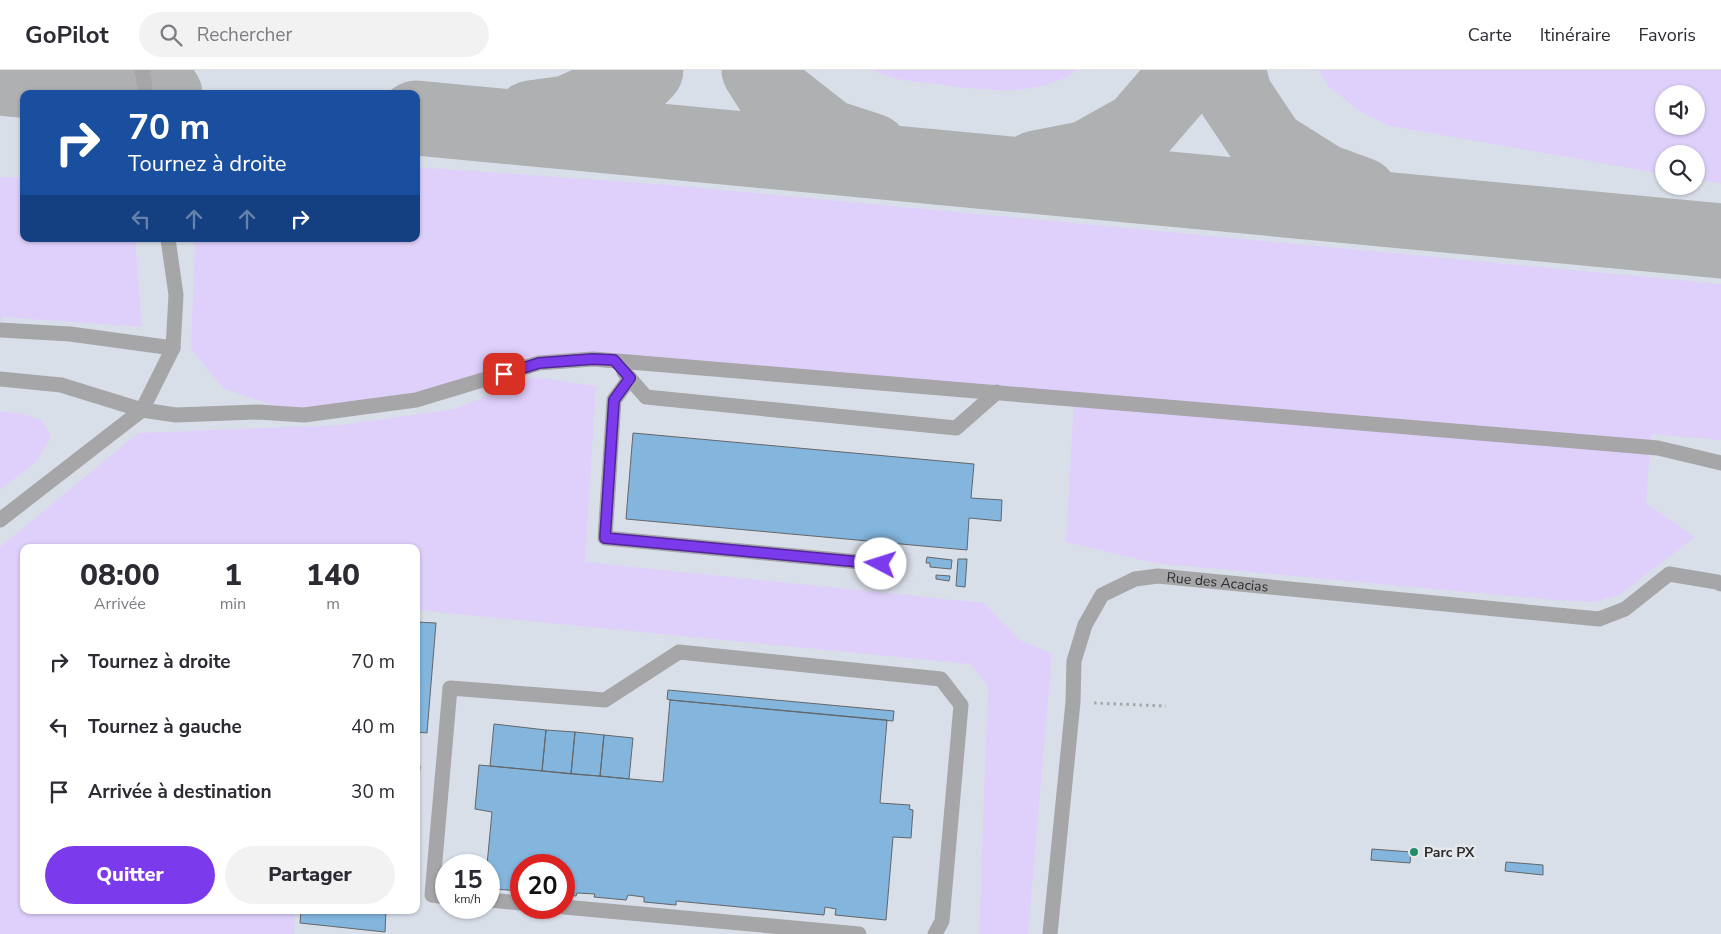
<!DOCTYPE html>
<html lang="fr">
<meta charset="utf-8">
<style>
:root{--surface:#fff;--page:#f2f2f3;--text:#2b2b33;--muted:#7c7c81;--line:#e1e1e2;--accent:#7c3aed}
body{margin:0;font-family:"Nunito Sans",sans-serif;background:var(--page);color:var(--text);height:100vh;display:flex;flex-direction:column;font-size:19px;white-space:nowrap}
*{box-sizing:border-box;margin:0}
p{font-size:16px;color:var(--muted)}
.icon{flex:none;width:28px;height:28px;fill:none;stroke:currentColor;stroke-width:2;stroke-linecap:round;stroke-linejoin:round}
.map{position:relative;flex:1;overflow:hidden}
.drawer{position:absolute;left:20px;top:474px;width:400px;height:370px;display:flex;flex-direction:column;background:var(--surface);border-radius:10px;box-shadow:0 1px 4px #0004}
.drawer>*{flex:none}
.top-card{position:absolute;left:20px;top:20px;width:400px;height:152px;border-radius:10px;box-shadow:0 1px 4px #0004;background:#1a4fa0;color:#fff;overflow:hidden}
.tools{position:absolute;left:1655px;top:15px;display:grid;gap:10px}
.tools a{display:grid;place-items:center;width:50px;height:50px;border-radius:50%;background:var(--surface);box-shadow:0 1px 4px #0004;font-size:25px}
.speed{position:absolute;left:435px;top:784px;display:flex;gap:10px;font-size:25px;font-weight:700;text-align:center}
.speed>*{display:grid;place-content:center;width:65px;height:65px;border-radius:50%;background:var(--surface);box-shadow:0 1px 4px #0004;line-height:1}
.speed small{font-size:12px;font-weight:400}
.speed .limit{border:8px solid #d22;background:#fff;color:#111}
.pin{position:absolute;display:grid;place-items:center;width:42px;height:42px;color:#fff;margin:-21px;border-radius:10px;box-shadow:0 2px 8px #0006}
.me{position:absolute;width:55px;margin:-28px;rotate:275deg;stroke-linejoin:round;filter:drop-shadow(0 0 4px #0008)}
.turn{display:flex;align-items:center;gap:18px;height:105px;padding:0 25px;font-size:22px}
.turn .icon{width:65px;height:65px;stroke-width:2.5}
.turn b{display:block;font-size:35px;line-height:42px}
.lanes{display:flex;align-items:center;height:48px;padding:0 25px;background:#0003;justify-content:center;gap:25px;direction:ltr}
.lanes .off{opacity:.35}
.eta{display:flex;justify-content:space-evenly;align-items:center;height:85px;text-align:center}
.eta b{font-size:30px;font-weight:800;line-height:35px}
.button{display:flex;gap:10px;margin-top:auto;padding:10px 25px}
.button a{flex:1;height:58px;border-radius:30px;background:var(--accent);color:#fff;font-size:20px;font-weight:800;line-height:58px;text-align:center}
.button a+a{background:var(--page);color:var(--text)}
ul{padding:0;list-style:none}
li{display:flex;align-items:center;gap:15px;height:65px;padding:0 25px}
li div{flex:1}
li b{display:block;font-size:19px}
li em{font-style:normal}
header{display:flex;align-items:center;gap:30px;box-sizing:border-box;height:70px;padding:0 25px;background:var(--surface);border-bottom:1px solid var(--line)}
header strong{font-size:24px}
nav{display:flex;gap:28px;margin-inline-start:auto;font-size:18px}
.search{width:350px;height:45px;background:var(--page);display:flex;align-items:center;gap:12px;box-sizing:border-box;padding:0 18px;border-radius:28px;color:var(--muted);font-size:19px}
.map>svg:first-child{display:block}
.built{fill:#d9dfe9;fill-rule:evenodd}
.green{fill:#dfd0fb;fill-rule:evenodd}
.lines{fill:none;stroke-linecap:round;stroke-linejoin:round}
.taxiway{stroke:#aeb0b2;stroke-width:75}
.building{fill:#83b5dd;stroke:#636669}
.path{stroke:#a5a7a9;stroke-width:3;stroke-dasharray:2.5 4;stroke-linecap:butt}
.minor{stroke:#a6a6a8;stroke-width:15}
.route-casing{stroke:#51269a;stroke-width:12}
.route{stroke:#7c3aed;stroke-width:9}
.poi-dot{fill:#228b67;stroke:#e6e9ec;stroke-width:2}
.labels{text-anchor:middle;stroke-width:5;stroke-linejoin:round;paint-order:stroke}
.street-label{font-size:14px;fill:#2c2c2e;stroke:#e6e9ec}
.poi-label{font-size:14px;font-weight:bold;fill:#2c2c2e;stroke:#e6e9ec;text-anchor:start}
</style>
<header>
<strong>GoPilot</strong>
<div class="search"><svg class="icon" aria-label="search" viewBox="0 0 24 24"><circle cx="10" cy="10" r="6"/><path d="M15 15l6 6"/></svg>Rechercher</div>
<nav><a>Carte</a><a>Itinéraire</a><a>Favoris</a></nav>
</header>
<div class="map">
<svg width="1721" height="864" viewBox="0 0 1721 864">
<rect width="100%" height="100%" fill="#e6e9ec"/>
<path class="built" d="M0 0H1721V864H0ZM24 24H416V169H24ZM1664 24H1696V56H1664ZM1664 84H1696V116H1664ZM24 478H416V840H24ZM446 795H489V838H446ZM521 795H564V838H521Z"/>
<path class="green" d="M873 0H1078C1035 29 984 20 936 14 912 11 894 11 873 0Z
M1319 0H1721V114L1696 109V84H1664V104L1390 56 1361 42 1329 17ZM1664 24H1696V56H1664Z
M416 97 670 115 1721 214V370L1651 364 1646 433 1695 467 1619 525 1594 532 1553 530 1154 493 1066 472 1074 329 614 290 539 293 416 330 304 345 224 319 191 279 195 169H416Z
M0 107 24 108V169H135L142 257 2 247 0 260Z
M534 307 596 316 585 492 984 533 1021 571 1052 583 1028 864H979L988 616 970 594 416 540V478H24V840H295L294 864H0V477L138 363 341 355 454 339Z
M0 341 23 344 42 350 51 367 37 391 0 420Z"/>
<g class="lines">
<path class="taxiway" d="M759 0 774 24 829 67 872 81
M1228 0 1235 26 1269 77 1323 111 1361 125
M0 8 165 24
M416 48 1721 171
M531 48 568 43 632 14 646 0
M1036 98 1087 88 1139 59 1177 15 1186 0"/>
</g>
<path class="building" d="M633 363 974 394 971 428 1002 430 1001 451 969 448 967 480 626 449Z
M927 487 952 490 951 499 930 497V493H926Z
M958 489H967L965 517 956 516Z
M936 505 950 506 949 511 936 509Z
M416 552 436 553 427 663 416 662Z
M668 620 894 641 893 651 670 630 667 629Z
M670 630 887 650 880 733 910 735 909 739 913 740 911 768 893 767 886 850 835 845 836 839 825 837 824 845 676 831V835L644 832V827L628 825 626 830 594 827 595 824 577 823 576 826 564 825V795H521V821L494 819 495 814H489V795H487L492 742 475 739 479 695 663 712Z
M494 654 546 660 542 701 490 696Z
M546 660 575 662 571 704 542 701Z
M575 662 604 665 600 706 571 704Z
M604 665 633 668 629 709 600 706Z
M416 696H420L417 733H416Z
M1372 779 1411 782 1410 793 1371 790Z
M1506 792 1543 795V805L1505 801Z
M301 840H386L385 862 300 853Z"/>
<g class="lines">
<path class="path" d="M1094 633 1166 636"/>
<g class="minor">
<path d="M142 0 146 24"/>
<path d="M0 260 70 264 173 278"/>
<path d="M624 302 646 327 956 358 997 322"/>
<path d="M630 308 614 330 605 468 881 494"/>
<path d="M0 309 61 315 142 340 173 278 176 225 168 169"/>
<path d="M0 450 142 340 176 345 258 342 304 345 416 330 539 293 593 289 1658 378 1721 393"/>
<path d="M446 827 432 825 450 618 605 630 679 582 941 609 961 635 942 851 935 864"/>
<path d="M489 830 521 833"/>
<path d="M564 837 859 864"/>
<path id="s1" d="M1050 864 1073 632 1074 591 1085 555 1102 525 1135 509 1158 506 1599 549 1625 539 1669 504 1717 512 1721 514"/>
</g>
</g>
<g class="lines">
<defs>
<path id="route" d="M504 304 539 293 593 289 614 290 630 308 614 330 605 468 881 494"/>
</defs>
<use href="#route" class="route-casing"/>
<use href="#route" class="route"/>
</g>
<circle class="poi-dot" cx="1414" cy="782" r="5"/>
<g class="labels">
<g class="street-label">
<text dy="5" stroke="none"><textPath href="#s1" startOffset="466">Rue des Acacias</textPath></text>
</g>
<g class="poi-label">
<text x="1424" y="787">Parc PX</text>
</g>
</g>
</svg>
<div class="tools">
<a><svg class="icon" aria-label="sound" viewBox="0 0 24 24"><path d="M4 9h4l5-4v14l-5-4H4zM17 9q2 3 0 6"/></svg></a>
<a><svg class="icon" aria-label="search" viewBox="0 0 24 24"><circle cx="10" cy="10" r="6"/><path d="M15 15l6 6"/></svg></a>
</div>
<div class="speed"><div>15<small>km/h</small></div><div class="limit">20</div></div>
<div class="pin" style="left:504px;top:304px;background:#d93025"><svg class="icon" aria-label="arrive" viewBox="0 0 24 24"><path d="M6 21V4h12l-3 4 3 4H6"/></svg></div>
<svg class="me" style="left:881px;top:494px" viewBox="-20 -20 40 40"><circle r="19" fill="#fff"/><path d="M0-13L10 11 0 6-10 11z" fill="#7c3aed"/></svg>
<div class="top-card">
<div class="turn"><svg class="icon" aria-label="right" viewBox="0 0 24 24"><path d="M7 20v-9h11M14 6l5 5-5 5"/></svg><div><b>70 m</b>Tournez à droite</div></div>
<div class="lanes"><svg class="icon off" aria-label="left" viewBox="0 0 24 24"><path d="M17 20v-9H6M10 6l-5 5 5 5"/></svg><svg class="icon off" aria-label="ahead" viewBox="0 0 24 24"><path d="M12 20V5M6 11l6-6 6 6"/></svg><svg class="icon off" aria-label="ahead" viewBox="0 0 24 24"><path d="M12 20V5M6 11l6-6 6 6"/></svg><svg class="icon" aria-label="right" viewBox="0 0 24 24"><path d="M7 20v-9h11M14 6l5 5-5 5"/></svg></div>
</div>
<section class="drawer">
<div class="eta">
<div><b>08:00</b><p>Arrivée</p></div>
<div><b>1</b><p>min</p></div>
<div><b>140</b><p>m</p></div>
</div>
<ul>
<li><svg class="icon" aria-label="right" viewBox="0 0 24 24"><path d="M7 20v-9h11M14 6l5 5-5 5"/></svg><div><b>Tournez à droite</b></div><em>70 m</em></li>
<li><svg class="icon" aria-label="left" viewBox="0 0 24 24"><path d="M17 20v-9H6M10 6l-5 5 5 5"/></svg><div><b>Tournez à gauche</b></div><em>40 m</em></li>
<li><svg class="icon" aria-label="arrive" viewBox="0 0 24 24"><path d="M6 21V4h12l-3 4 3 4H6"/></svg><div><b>Arrivée à destination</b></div><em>30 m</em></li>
</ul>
<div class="button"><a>Quitter</a><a>Partager</a></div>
</section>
</div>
